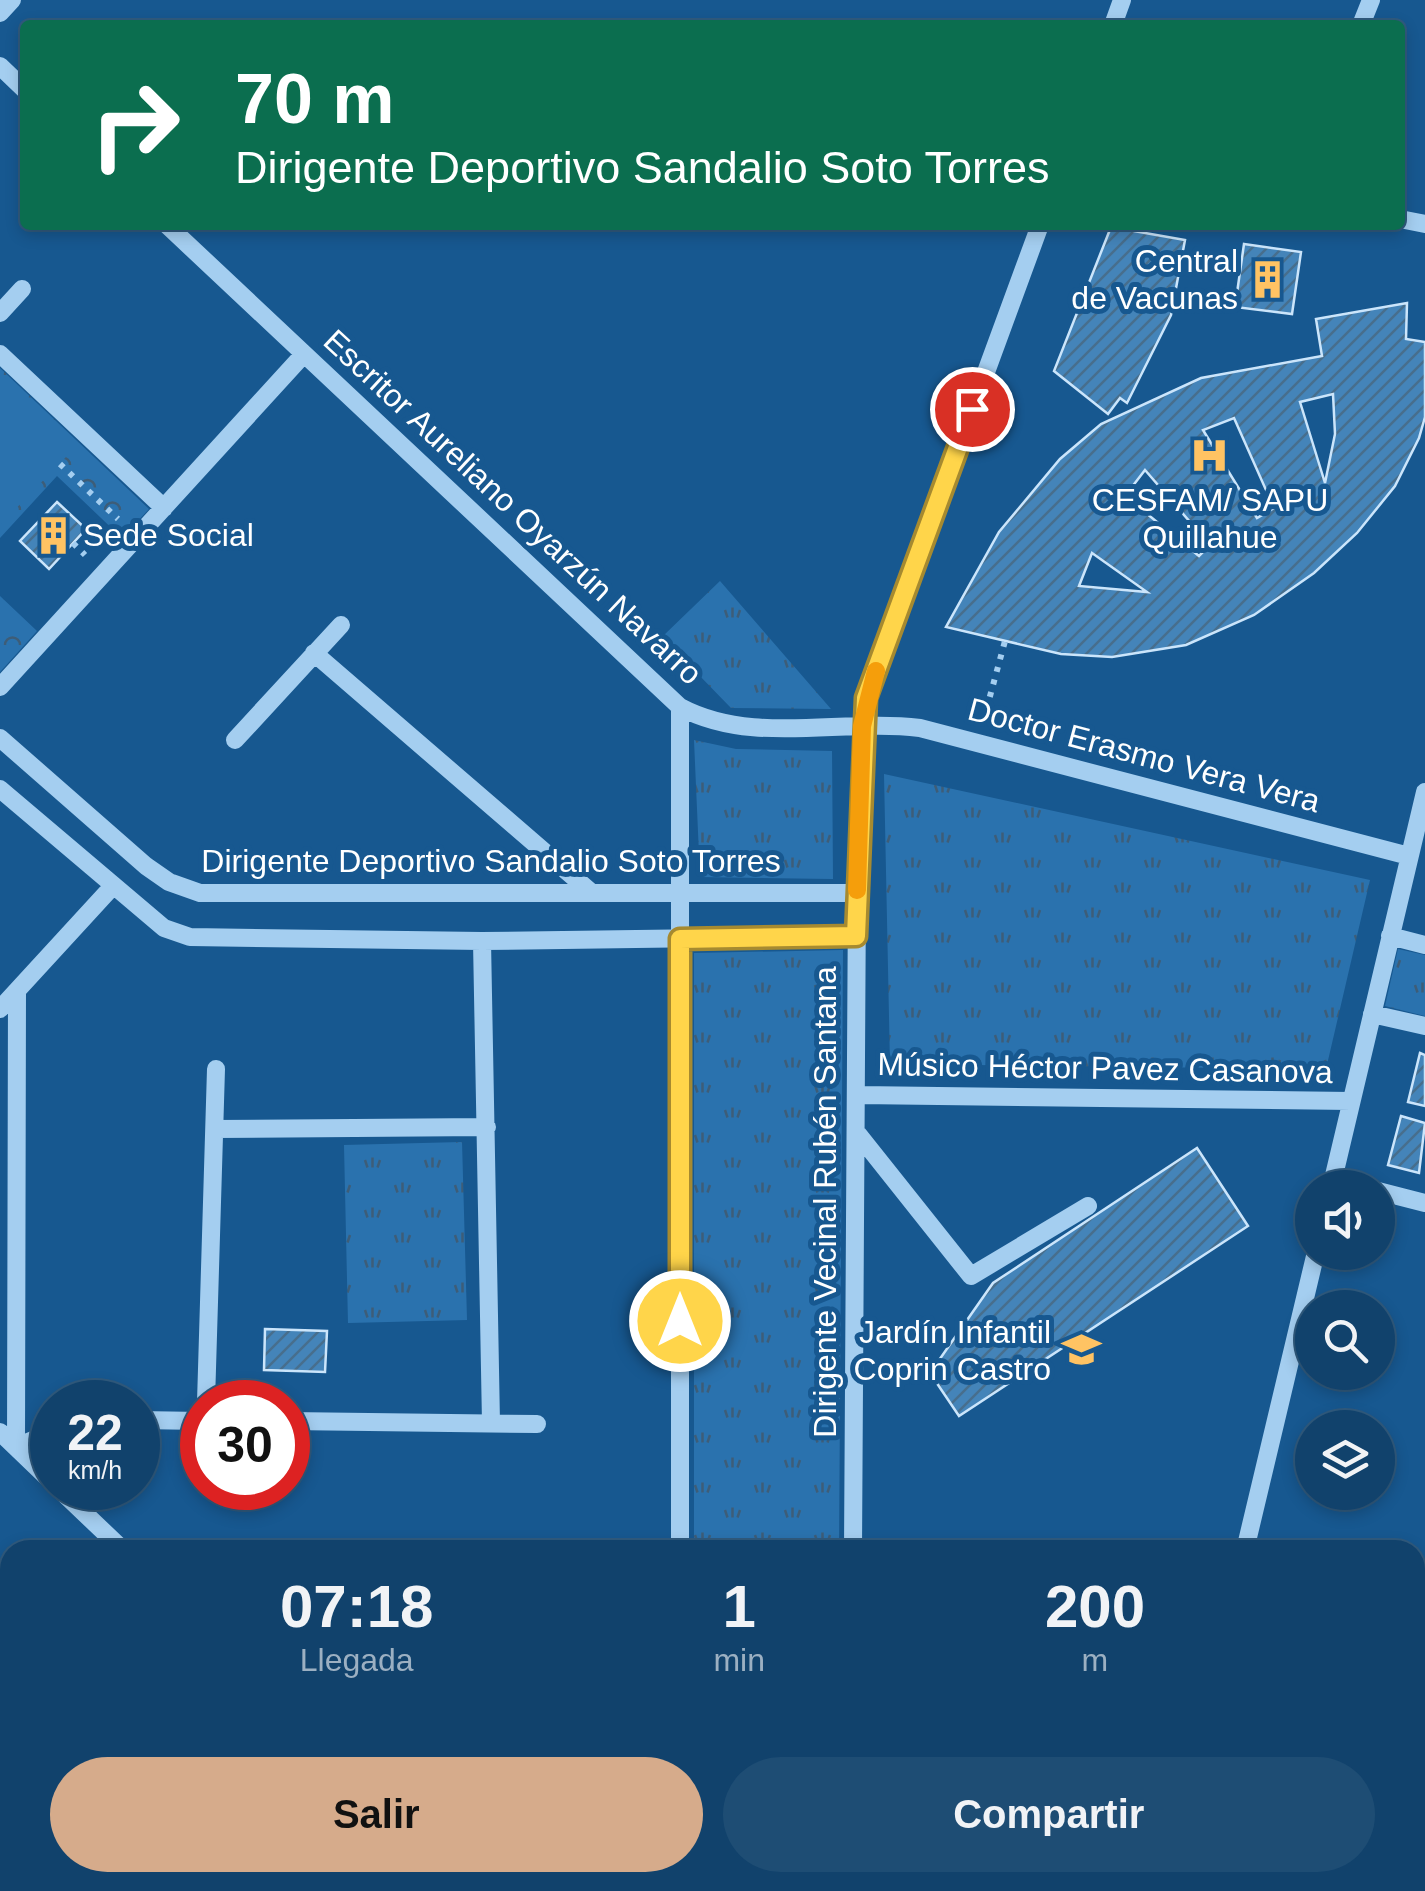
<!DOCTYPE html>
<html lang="es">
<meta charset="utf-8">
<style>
:root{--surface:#11426c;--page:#1e4d74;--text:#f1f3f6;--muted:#9cb0c2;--line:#305b7f;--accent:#d6ab8b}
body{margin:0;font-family:Helvetica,sans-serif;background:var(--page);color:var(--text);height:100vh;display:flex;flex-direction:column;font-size:38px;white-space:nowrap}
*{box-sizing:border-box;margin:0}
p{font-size:32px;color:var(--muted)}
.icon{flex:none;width:55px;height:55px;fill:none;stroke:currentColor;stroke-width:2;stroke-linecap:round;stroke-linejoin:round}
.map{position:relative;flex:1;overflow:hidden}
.drawer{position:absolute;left:0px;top:1540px;width:1425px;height:352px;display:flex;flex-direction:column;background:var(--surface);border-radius:30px 30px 0 0;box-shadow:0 5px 15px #0003,0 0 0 2px var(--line)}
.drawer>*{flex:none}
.banner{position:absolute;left:20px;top:20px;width:1385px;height:210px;border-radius:10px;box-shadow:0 5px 15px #0003,0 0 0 2px var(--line);background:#0b6e4f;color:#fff;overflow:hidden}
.fabs{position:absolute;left:1295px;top:1170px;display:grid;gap:20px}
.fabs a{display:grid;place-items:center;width:100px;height:100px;border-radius:50%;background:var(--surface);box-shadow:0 5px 15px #0003,0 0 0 2px var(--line);font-size:50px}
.speed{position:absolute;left:30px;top:1380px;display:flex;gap:20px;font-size:50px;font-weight:700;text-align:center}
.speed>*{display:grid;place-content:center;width:130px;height:130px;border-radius:50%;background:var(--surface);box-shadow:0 5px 15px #0003,0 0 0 2px var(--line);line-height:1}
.speed small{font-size:25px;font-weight:400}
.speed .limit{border:15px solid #d22;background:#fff;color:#111}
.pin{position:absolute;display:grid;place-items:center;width:85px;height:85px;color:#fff;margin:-42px;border:5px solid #fff;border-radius:50%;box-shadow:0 2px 10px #0007}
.me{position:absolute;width:110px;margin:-55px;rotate:0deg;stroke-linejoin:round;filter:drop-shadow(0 0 8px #0008)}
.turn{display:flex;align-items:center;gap:35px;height:210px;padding:0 50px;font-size:45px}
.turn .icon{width:130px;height:130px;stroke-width:2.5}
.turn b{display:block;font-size:70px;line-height:85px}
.eta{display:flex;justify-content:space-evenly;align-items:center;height:170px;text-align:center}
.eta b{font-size:60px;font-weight:700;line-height:70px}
.button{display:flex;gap:20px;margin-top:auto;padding:20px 50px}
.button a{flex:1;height:115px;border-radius:60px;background:var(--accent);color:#111;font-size:40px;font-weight:700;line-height:115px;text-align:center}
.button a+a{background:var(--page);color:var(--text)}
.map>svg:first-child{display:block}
.grass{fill:url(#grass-tufts)}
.forest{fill:url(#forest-crowns)}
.garden{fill:#2a72ae}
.building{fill:url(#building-hatch);stroke:#cbe5fb;stroke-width:2.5;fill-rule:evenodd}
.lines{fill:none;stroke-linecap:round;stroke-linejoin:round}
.path{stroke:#a4cef0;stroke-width:6;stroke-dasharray:5 8;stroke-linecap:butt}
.minor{stroke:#a4cef0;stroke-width:18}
.route-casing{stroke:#a68a30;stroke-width:25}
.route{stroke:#ffd54a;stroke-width:18}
.slow{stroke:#f59e0b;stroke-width:18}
.labels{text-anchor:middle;stroke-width:10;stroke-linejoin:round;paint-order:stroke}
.poi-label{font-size:32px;fill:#fff;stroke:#175890;text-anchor:end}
.street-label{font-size:32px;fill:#fff;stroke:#175890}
</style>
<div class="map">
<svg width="1425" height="1891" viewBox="0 0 1425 1891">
<defs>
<pattern id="grass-tufts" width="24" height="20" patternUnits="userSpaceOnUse" patternTransform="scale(2.5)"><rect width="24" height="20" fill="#2a72ae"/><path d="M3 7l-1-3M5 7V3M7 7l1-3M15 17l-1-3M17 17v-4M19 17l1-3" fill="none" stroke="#3d5d78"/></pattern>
<pattern id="forest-crowns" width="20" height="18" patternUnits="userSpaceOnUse" patternTransform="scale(2.5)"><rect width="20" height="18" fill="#2a72ae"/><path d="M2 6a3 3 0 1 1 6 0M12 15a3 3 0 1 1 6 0" fill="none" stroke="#3d5d78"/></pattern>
<pattern id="building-hatch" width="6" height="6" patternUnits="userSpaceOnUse" patternTransform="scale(2.5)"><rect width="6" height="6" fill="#4484b9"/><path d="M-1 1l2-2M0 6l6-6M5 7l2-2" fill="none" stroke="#476e8d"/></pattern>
</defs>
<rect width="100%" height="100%" fill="#175890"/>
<path class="grass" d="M720 581 831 709 731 708 662 637Z
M694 740 736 749 832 751 833 879 700 877Z
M884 774 1370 880 1326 1069 890 1064Z
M1398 949 1425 955V1016L1385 1006Z
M843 950 839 1550H694V953Z
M462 1142 467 1320 348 1323 344 1145Z
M74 1883V1882L167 1883 158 1891H65Z"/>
<path class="forest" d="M0 368 149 509 122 538 57 476 0 538Z
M0 596 37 631 0 672Z
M0 1595 10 1605V1863L0 1871Z"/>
<path class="garden" d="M5 397 66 457 0 525V402Z"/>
<path class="building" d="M1111 227 1185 240 1171 315 1127 403 1120 398 1108 414 1054 371Z
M1244 244 1301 252 1292 314 1235 307Z
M1407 303 1406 339 1425 342V417L1419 438 1395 486 1357 533 1314 573 1254 615 1186 645 1112 657 1061 654 946 627 999 532 1060 459 1101 424 1201 378 1322 356 1316 319ZM1333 394 1335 434 1325 483 1300 402ZM1234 418 1274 508 1257 518 1203 430ZM1145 470 1210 545 1199 556 1125 496ZM1092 553 1147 592 1079 586Z
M57 502 86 529 49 569 20 541Z
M1420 1053 1425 1055V1106L1408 1102Z
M1401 1116 1425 1123 1419 1173 1388 1165Z
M1197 1148 1248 1226 959 1416 930 1373 993 1283Z
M265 1329 327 1331 325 1372 264 1370Z"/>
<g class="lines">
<path class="path" d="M60 464 118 519
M73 543 85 555
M983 722 1005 641"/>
<path class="minor" d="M0 13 12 0
M1113 25 1122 0
M1361 25 1371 0
M0 66 25 90
M1400 219 1425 224
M167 225 680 707C753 746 841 718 920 728L1409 856
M0 313 22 289
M0 354 164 508
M314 653 592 893
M0 687 304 354
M0 738 146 866 169 882 200 893H857
M235 740 341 625
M0 789 164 928 190 937 482 941 857 936
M1390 936 1425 945
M482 941 491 1423
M17 991 16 1447 52 1432
M0 1009 112 887
M1372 1014 1425 1026
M859 1095 1351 1101
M215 1129 487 1127
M858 1134 971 1276 1088 1206
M1333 1180 1364 1188
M1331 1188 1425 792
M1378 1191 1425 1203
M206 1402 216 1069
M138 1420 202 1421
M288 1421 537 1424
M0 1432 52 1482
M58 1488 123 1550
M680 1550V707
M853 1550 857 893 862 726 866 699 1040 225
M1245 1550 1316 1252
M0 1614 10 1643
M0 1702 10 1681
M1415 1742 1425 1743
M8 1891 18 1882
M214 1891 222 1882
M760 1891 761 1882
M1189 1891 1190 1882"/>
</g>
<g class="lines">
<defs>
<path id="route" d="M680 1321V939L856 936 866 698 972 409"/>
</defs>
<use href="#route" class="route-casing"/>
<use href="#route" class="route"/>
<path class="slow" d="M857 890 862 726 876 671"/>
</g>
<defs>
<symbol id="building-bare" viewBox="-9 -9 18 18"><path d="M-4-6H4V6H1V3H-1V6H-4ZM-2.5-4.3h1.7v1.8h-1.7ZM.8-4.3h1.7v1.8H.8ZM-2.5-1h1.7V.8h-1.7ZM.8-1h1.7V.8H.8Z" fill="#ffc363" stroke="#175890" stroke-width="2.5" paint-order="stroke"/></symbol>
<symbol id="hospital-bare" viewBox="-9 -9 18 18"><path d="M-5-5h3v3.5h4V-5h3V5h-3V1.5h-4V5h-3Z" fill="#ffc363" stroke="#175890" stroke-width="2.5" paint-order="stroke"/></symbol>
<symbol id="school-bare" viewBox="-9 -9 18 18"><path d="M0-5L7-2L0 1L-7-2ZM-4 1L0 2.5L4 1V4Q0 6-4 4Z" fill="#ffc363" stroke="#175890" stroke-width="2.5" paint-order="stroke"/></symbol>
</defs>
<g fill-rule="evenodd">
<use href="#building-bare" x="1240" y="252" width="55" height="55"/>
<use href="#hospital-bare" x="1182" y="428" width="55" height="55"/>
<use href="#building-bare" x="26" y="508" width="55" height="55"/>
<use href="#school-bare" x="1054" y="1322" width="55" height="55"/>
</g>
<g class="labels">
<g class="poi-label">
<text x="1238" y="272">Central<tspan x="1238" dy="37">de Vacunas</tspan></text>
<text x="1210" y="511" text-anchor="middle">CESFAM/ SAPU<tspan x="1210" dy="37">Quillahue</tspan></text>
<text x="83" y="546" text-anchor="start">Sede Social</text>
<text x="1051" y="1343">Jardín Infantil<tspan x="1051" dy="37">Coprin Castro</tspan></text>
</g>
<g class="street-label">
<text transform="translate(513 507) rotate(43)" y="11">Escritor Aureliano Oyarzún Navarro</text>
<text transform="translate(1144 755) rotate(15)" y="11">Doctor Erasmo Vera Vera</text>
<text x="491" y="872">Dirigente Deportivo Sandalio Soto Torres</text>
<text transform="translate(1105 1068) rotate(1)" y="11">Músico Héctor Pavez Casanova</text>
<text transform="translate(825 1202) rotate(-90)" y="11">Dirigente Vecinal Rubén Santana</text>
</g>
</g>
</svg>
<div class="fabs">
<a><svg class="icon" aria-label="sound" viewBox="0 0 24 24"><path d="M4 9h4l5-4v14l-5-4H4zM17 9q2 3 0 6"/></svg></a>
<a><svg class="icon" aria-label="search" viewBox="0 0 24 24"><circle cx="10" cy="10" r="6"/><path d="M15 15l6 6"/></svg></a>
<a><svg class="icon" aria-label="layers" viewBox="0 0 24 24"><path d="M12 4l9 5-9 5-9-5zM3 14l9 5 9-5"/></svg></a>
</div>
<div class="speed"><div>22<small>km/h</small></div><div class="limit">30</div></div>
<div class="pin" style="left:972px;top:409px;background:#d93025"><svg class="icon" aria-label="arrive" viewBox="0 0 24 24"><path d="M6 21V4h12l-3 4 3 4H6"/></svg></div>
<svg class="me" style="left:680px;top:1321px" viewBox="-20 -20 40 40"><circle r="17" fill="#ffd54a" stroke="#fff" stroke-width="3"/><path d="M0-11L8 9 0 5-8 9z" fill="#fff"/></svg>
<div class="banner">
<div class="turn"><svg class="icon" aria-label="right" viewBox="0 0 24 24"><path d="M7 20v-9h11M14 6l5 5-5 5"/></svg><div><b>70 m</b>Dirigente Deportivo Sandalio Soto Torres</div></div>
</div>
<section class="drawer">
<div class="eta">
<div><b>07:18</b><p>Llegada</p></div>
<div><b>1</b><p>min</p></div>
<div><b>200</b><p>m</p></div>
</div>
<div class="button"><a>Salir</a><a>Compartir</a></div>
</section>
</div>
